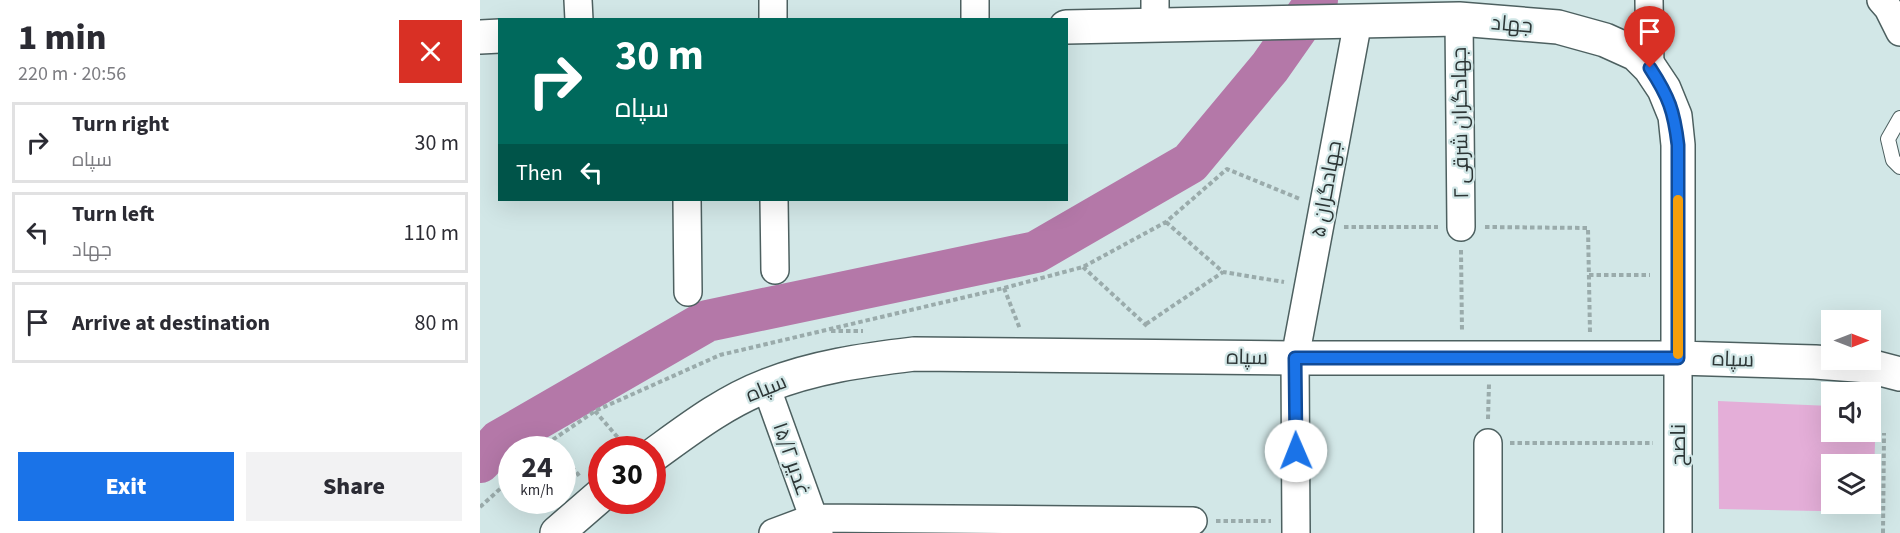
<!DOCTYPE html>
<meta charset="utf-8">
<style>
:root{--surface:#fff;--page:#f2f2f3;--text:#2b2b33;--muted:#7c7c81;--line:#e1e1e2;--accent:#1a73e8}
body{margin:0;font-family:"Source Sans 3",Cairo,sans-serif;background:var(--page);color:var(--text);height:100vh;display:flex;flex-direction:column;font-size:22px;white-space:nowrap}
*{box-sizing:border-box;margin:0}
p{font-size:20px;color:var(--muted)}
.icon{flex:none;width:33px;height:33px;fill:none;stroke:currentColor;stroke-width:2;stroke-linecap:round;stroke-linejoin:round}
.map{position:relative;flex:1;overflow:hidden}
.details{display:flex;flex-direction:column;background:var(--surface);width:480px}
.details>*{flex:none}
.banner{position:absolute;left:18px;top:18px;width:570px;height:183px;border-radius:0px;box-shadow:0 6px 24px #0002;background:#00695c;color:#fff;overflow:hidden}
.needle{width:39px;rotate:90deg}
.tools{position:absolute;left:1341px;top:310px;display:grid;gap:12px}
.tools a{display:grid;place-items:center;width:60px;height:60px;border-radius:0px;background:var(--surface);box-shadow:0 6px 24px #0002;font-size:30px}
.speed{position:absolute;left:18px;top:436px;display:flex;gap:12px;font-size:30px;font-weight:700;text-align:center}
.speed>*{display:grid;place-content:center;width:78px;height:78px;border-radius:50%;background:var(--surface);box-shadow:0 6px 24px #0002;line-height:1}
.speed small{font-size:15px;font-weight:400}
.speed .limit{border:9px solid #d22;background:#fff;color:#111}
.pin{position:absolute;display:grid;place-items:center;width:51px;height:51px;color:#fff;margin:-62px -26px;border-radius:50% 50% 50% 0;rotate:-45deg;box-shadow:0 0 6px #0007}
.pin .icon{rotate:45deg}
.me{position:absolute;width:66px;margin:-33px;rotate:359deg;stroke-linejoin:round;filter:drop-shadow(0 0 4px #0008)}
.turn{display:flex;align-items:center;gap:21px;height:126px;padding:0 18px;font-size:27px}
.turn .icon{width:78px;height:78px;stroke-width:2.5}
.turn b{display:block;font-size:42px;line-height:51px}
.then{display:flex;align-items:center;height:57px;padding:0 18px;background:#0003;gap:12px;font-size:22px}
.round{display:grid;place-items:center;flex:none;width:63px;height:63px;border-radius:0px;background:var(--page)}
.headline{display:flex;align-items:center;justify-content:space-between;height:102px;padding:0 18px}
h1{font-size:36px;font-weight:800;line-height:45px}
.cta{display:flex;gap:12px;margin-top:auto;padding:12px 18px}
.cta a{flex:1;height:69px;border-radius:0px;background:var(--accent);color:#fff;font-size:24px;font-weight:800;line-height:69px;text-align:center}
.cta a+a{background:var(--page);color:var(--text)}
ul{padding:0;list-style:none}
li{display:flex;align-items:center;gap:18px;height:81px;margin:0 12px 9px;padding:0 6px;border:3px solid var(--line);border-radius:0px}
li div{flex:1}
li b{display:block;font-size:22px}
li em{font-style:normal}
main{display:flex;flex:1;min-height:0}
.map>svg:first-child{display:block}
.green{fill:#e4aed8;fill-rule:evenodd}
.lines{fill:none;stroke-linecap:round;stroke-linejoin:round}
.river{stroke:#b478a8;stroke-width:42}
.lane-casing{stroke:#4d6060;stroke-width:16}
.street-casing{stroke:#4d6060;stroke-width:30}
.secondary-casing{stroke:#4d6060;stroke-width:36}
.path{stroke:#9aabab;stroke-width:4;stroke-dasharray:4.5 3;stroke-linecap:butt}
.lane{stroke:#fff;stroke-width:14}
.street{stroke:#fff;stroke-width:27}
.secondary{stroke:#fff;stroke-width:33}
.route-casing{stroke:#114b97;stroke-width:15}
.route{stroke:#1a73e8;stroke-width:10}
.slow{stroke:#f59e0b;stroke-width:10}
.labels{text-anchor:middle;stroke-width:4.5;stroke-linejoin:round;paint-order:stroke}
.street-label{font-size:21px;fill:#2d3636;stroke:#d2e7e7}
</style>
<main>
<section class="details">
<div class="headline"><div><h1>1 min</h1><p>220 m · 20:56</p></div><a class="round" style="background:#d93025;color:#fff"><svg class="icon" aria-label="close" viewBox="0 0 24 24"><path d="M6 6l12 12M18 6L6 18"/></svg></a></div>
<ul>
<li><svg class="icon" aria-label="right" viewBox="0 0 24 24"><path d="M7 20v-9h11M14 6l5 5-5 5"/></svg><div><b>Turn right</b><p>سپاه</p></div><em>30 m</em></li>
<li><svg class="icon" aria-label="left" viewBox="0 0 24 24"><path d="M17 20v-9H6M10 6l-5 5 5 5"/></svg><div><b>Turn left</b><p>جهاد</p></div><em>110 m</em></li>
<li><svg class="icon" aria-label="arrive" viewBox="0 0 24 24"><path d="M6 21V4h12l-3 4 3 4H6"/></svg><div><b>Arrive at destination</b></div><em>80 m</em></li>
</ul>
<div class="cta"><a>Exit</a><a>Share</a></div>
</section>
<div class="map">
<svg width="1420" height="533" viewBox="0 0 1420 533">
<rect width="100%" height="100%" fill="#d2e7e7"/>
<path class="green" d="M1238 401 1351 406 1352 432H1390L1391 407 1396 408 1393 512 1239 509ZM1352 465H1390V504H1352Z"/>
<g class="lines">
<path class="river" d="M0 462 19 441 227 321 556 252 710 163 790 67 837 0"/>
<defs>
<path id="lane" d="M1420 118 1408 139 1413 160 1420 167"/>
<path id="street" d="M98 0 99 20
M293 0V20
M495 0V20
M1169 0 1170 68
M1401 0 1408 8 1420 32
M979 19 981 227
M675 25V0
M207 200 208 292
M294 200 295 270
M1198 358V533
M286 386 339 533
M293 533 333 518 713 521
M816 533 815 358 878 21
M1008 533V443"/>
<path id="secondary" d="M586 27 979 19 1078 27 1125 40 1156 54 1170 68 1184 89 1195 116 1198 145V358
M0 37 20 36
M172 456C208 430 244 402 286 386 333 367 384 360 434 354L815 358H1198L1335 362 1389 366 1420 374
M77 533 122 494"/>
</defs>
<use href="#lane" class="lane-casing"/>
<use href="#street" class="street-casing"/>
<use href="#secondary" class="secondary-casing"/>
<path class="path" d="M686 222 743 272 804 282
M864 227H958
M1005 227 1108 228 1110 333
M981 250 982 332
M603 267 667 326
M1109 275H1170
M524 288 540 329
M666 324 743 272
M351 331H383
M115 411 146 447
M1008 419 1009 384
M71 441 78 450
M1030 443H1173
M62 450 71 441 115 411 240 355 524 288 603 267 686 222 747 169 820 199
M82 455 101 478
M0 507 32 478
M736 521H791
M1403 533 1404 433"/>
<use href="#lane" class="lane"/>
<use href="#street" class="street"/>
<use href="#secondary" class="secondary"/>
</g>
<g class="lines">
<defs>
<path id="route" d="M816 451 815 358H1198V145C1194 111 1189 97 1170 68"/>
</defs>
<use href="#route" class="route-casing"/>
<use href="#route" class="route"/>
<path class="slow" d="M1198 354V200"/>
</g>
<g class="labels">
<g class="street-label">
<text transform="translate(1032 24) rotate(5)" y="7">جهاد</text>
<text transform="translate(980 123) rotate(-91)" y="7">جهادگران شرقی ۲</text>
<text transform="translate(846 189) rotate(-80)" y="7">جهادگران ۵</text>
<text transform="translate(767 357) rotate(1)" y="7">سپاه</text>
<text transform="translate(1253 359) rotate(2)" y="7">سپاه</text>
<text transform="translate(286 388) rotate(-22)" y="7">سپاه</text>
<text transform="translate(1198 445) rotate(-90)" y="7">ناصح</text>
<text transform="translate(312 459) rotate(71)" y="7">غدیر ۱۵/۲</text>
</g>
</g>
</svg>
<div class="tools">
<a><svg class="needle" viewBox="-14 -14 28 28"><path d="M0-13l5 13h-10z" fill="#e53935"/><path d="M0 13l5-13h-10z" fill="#7c7c81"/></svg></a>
<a><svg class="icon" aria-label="sound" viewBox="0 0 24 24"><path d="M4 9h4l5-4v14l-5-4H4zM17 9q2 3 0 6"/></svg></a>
<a><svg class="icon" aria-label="layers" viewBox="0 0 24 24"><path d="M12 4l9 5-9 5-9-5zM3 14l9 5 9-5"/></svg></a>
</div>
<div class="speed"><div>24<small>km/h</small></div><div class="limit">30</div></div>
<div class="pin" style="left:1170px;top:68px;background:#d93025"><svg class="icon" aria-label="arrive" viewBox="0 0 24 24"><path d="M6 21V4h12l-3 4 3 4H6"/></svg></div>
<svg class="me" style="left:816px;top:451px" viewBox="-20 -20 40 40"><circle r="19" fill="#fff"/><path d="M0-13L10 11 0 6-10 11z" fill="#1a73e8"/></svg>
<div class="banner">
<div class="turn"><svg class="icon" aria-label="right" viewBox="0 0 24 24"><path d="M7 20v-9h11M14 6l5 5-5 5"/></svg><div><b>30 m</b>سپاه</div></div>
<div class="then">Then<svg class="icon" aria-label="left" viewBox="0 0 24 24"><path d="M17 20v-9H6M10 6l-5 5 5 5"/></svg></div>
</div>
</div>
</main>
